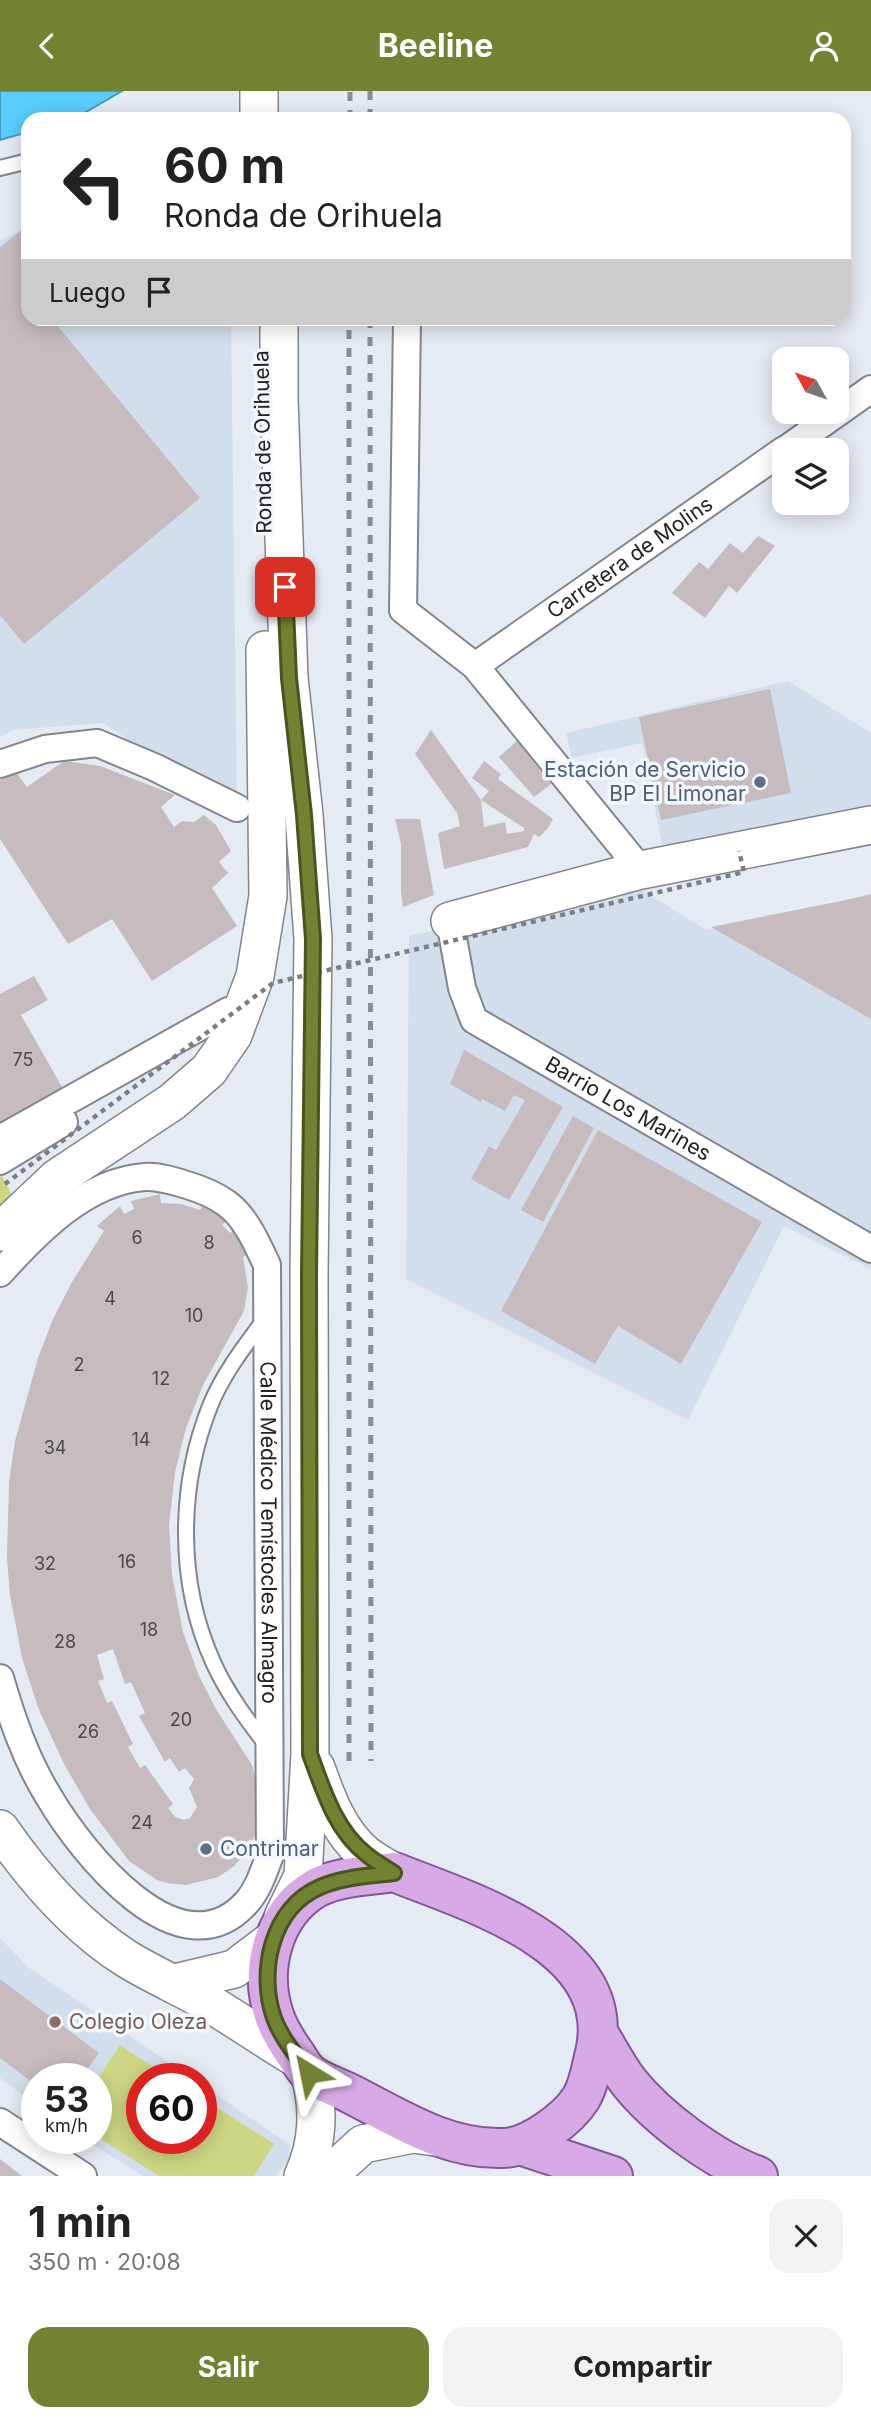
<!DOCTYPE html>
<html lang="es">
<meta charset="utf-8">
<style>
:root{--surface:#fff;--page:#f2f2f2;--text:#222;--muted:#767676;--accent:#718231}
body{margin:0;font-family:Inter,sans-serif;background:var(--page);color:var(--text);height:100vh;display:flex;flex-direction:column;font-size:26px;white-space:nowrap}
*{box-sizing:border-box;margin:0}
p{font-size:23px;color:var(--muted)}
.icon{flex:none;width:38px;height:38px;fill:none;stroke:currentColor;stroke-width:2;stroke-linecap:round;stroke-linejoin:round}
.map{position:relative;height:2085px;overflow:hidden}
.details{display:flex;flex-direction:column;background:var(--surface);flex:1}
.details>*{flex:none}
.guide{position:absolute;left:21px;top:21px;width:830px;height:214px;border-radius:21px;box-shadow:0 4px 18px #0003;background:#fff;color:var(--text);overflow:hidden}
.needle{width:46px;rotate:310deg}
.fabs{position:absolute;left:772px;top:256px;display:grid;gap:14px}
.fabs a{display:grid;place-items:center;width:77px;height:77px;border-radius:14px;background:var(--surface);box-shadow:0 4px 18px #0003;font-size:35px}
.speed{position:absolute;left:21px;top:1972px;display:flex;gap:14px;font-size:35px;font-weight:700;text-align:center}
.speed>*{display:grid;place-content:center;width:91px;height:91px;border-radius:50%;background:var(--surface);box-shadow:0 4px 18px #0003;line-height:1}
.speed small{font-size:18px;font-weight:400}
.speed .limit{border:10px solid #d22;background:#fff;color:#111}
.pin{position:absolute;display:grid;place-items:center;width:60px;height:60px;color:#fff;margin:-30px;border-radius:14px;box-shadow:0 4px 10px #0006}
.me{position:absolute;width:77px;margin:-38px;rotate:325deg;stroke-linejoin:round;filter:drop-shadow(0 0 5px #0008)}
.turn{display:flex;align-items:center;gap:24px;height:147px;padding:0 28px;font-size:32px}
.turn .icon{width:91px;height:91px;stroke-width:2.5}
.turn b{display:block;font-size:49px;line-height:60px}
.then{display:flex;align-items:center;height:66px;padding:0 28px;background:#0003;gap:14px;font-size:26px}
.round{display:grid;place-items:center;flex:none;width:74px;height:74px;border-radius:21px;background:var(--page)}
.overview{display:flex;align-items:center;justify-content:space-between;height:119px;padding:0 28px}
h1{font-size:42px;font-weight:700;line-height:52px}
.action{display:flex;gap:14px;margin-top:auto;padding:14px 28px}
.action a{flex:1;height:80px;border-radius:21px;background:var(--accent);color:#fff;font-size:28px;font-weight:700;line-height:80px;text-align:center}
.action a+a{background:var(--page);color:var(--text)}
header{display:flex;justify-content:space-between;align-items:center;height:91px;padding:0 28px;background:var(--accent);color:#fff;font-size:32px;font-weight:700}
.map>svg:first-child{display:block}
.built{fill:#d3deec}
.green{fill:#cdd783}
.water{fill:#59cdfd;stroke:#489abc;stroke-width:2}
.building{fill:#c6bbbf;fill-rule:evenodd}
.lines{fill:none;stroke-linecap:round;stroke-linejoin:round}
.lane-casing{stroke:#81868e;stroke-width:18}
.street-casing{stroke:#81868e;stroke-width:30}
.secondary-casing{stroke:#81868e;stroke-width:40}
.primary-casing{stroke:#865698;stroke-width:42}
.lane{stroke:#fff;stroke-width:14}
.street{stroke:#fff;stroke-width:26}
.secondary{stroke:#fff;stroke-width:37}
.primary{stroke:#d7aae6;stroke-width:38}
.rail{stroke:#898d92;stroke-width:5;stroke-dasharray:9 9;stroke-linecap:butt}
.path-bridge{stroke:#7b7f84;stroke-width:4.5;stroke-dasharray:5 5;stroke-linecap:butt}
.route-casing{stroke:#495420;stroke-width:18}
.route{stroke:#718231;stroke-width:12}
.service-dot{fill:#5c6f8a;stroke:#f3f8ff;stroke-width:2.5}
.education-dot{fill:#8d6e63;stroke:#f3f8ff;stroke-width:2.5}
.labels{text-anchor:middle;stroke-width:7;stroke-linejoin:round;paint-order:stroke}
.number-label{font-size:18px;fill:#4a494c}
.street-label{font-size:21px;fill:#212326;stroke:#f3f8ff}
.service-label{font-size:21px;fill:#4e5e75;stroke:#f3f8ff;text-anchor:end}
.education-label{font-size:21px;fill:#785e54;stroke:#f3f8ff;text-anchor:start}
</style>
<header><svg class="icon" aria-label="back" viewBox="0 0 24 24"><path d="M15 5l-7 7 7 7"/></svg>Beeline<svg class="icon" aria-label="person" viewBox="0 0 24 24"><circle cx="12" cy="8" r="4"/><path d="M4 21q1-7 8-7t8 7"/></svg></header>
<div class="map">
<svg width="871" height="2085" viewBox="0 0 871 2085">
<rect width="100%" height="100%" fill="#e5ebf3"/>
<path class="built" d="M28 135V228H231L237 703 164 672 103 632 13 639 0 646V149Z
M788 590 871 642V714L664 762 642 652 572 667 566 642Z
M636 795 706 839 871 804V1178L784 1135 688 1329 406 1188 409 845Z
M0 1847 28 1876 193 1988H142V2048H201V1993L290 2054V2066L276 2085H143L84 2048H96V1988H37V2015L0 1987Z"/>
<path class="green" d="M2 1085 12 1104 0 1116V1086Z
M120 1954 172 1988H142V2048H201V2006L274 2053 254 2085H159L96 2045V1991Z"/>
<path class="water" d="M0 0H122L74 28H28V41L0 49Z"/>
<path class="building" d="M28 134V189L24 193 28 198V228H52L200 407 24 553 0 524V156Z
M758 445 775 455 737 502 729 495 705 527 672 502 699 471 708 478 730 452 743 462Z
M770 598 791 702 661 729 639 626Z
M431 639 481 709 489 700 472 687 484 670 501 683 498 688 553 728 548 737 539 746 534 743 528 756 444 778 438 742 460 735 457 722 415 663ZM481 709 524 737V740L507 743 505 731 484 736Z
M517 650 551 693 534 706 499 666Z
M64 670 100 675 175 704 161 716 174 736 182 730 194 731 204 724 216 734 231 760 219 771 228 782 212 797 237 835 152 890 112 828 68 853 0 748V689L15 680 27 696Z
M395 728H420L434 804 403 816 401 801V753Z
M871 803V928L711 836 851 808Z
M34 885 48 909 21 924 65 1001 0 1039V903Z
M464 959 563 1016 509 1109 471 1088 489 1055 496 1059 525 1009 514 1004 505 1020 482 1008 481 1011 450 993Z
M573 1025 594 1037 543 1131 521 1119Z
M598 1039 762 1131 681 1273 618 1235 595 1273 501 1220Z
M160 1103 161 1112 181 1113 200 1119 204 1112 228 1128 222 1134 230 1142 236 1137 251 1162 243 1166 248 1196 244 1220 203 1294 186 1337 175 1381 169 1434 172 1484 183 1541 199 1585 216 1618 252 1674 258 1695 259 1735 247 1761 233 1776 218 1786 186 1794 167 1792 157 1789 129 1770 90 1718 64 1673 39 1619 22 1567 10 1504 7 1467 9 1391 15 1350 38 1267 53 1228 72 1191 104 1140 97 1135 120 1115 124 1123 134 1118 131 1110ZM113 1558 125 1593 131 1591 145 1622 139 1625 165 1671 170 1667 179 1681 185 1677 194 1688 189 1697 197 1716 190 1727 184 1729 175 1726 168 1717 173 1713 145 1674 140 1677 128 1656 133 1653 112 1610 107 1612 98 1590 104 1588 97 1564Z
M0 1888 99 1962 80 1988H37V1995L0 1967Z
M0 2068 22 2085H0Z"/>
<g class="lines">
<defs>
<path id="lane" d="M0 77 28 70
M264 1229C244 1256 223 1283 210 1315 178 1396 177 1491 213 1571 227 1602 247 1629 268 1656"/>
<g id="street">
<path d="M407 228 403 519 475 575 641 779"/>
<path d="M785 359 871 298"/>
<path id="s1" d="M475 575 784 359"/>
<path d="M0 673 45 658 97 652 154 676 237 717"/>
<path id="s2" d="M450 830 462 897 474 929 871 1158"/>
<path d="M0 1048 228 920"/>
<path d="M0 1070 64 1031"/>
<path id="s3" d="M0 1182C37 1141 86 1090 145 1086 159 1085 174 1090 187 1094 200 1098 215 1104 226 1112 246 1126 257 1153 267 1174L270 1764C264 1780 258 1799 246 1812 179 1886 80 1759 49 1706 26 1669 12 1628 0 1587"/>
<path d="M0 2031 83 2085"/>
</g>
<path id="secondary" d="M259 0V28
M279 228V308L289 587 304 724 313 848 309 1183 310 1663 303 1785 283 1826
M450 830 641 779 871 734
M0 1141 57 1087 172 1011 209 979 233 944 255 885 268 805 265 559
M316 1677C327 1708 339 1741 365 1763 374 1770 385 1776 394 1781
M0 1738C34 1787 75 1835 127 1868 153 1884 181 1896 207 1911 238 1929 267 1950 298 1968
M175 1892 234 1878 275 1847
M303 2085C318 2053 320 2016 309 1982
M332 2085 339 2075 363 2053 413 2043 435 2046"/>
<path id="primary" d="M394 1781C469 1811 620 1854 595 1962 591 1977 589 1994 581 2007 568 2028 529 2057 503 2057 447 2059 400 2028 351 2003 338 1996 319 1991 308 1981 302 1975 298 1966 293 1960 286 1949 279 1939 275 1927 258 1880 272 1823 316 1797 338 1785 369 1785 394 1781Z
M599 1943C608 1958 617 1975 628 1990 657 2027 714 2069 758 2085
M520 2054 613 2085"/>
</defs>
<use href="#lane" class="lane-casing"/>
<use href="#street" class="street-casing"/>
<use href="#secondary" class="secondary-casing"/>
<use href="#primary" class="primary-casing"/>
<use href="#lane" class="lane"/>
<use href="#street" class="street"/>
<use href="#secondary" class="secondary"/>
<use href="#primary" class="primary"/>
<path class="rail" d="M370 0V28
M350 28V0
M370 228 371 1670
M349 1670V228"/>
<path class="path-bridge" d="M5 1093 273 892 744 781 739 760"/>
</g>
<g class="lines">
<defs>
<path id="route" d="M285 496 289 587 304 724 313 848 309 1183 310 1663C323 1698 335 1739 366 1763 374 1770 385 1776 394 1782 369 1785 342 1786 320 1796 271 1817 258 1881 274 1927 281 1947 297 1965 309 1982"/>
</defs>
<use href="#route" class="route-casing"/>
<use href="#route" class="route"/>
</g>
<g class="service-dot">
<circle cx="760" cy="691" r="7"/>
<circle cx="206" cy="1758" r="7"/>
</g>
<circle class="education-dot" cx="55" cy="1931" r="7"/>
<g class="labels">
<g class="number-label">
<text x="23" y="975">75</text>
<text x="137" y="1153">6</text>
<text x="209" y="1158">8</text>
<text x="110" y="1214">4</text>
<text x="194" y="1231">10</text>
<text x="79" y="1280">2</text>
<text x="161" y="1294">12</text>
<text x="141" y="1355">14</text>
<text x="55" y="1363">34</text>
<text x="127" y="1477">16</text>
<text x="45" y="1479">32</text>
<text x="149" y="1545">18</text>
<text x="65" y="1557">28</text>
<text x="181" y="1635">20</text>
<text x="88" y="1647">26</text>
<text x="142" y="1738">24</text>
</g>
<g class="street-label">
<text transform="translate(263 351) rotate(-91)" y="7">Ronda de Orihuela</text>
<text dy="7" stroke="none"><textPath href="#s1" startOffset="189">Carretera de Molins</textPath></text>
<text dy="7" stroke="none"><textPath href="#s2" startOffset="280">Barrio Los Marines</textPath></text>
<text dy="7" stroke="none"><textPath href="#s3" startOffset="607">Calle Médico Temístocles Almagro</textPath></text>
</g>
<g class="service-label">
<text x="746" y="686">Estación de Servicio<tspan x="746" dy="24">BP El Limonar</tspan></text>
<text x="220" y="1765" text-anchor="start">Contrimar</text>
</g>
<g class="education-label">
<text x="69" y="1938">Colegio Oleza</text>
</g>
</g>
</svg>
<div class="fabs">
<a><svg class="needle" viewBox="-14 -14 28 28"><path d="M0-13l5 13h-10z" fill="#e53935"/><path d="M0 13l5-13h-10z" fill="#767676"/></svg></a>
<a><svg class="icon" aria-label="layers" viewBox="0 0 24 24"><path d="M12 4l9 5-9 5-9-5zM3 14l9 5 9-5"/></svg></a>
</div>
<div class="speed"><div>53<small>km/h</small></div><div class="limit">60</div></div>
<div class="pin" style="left:285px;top:496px;background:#d93025"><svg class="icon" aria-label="arrive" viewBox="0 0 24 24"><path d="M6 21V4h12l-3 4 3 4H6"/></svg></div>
<svg class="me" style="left:309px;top:1982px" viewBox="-20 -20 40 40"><path d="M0-17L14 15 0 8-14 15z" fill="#718231" stroke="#fff" stroke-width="4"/></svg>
<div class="guide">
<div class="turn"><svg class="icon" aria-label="left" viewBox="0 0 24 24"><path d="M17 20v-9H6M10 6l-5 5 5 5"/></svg><div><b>60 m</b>Ronda de Orihuela</div></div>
<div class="then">Luego<svg class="icon" aria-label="arrive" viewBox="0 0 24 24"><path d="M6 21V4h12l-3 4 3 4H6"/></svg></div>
</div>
</div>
<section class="details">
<div class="overview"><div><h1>1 min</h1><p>350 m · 20:08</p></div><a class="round"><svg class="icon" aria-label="close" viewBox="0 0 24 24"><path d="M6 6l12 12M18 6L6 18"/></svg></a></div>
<div class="action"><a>Salir</a><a>Compartir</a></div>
</section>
